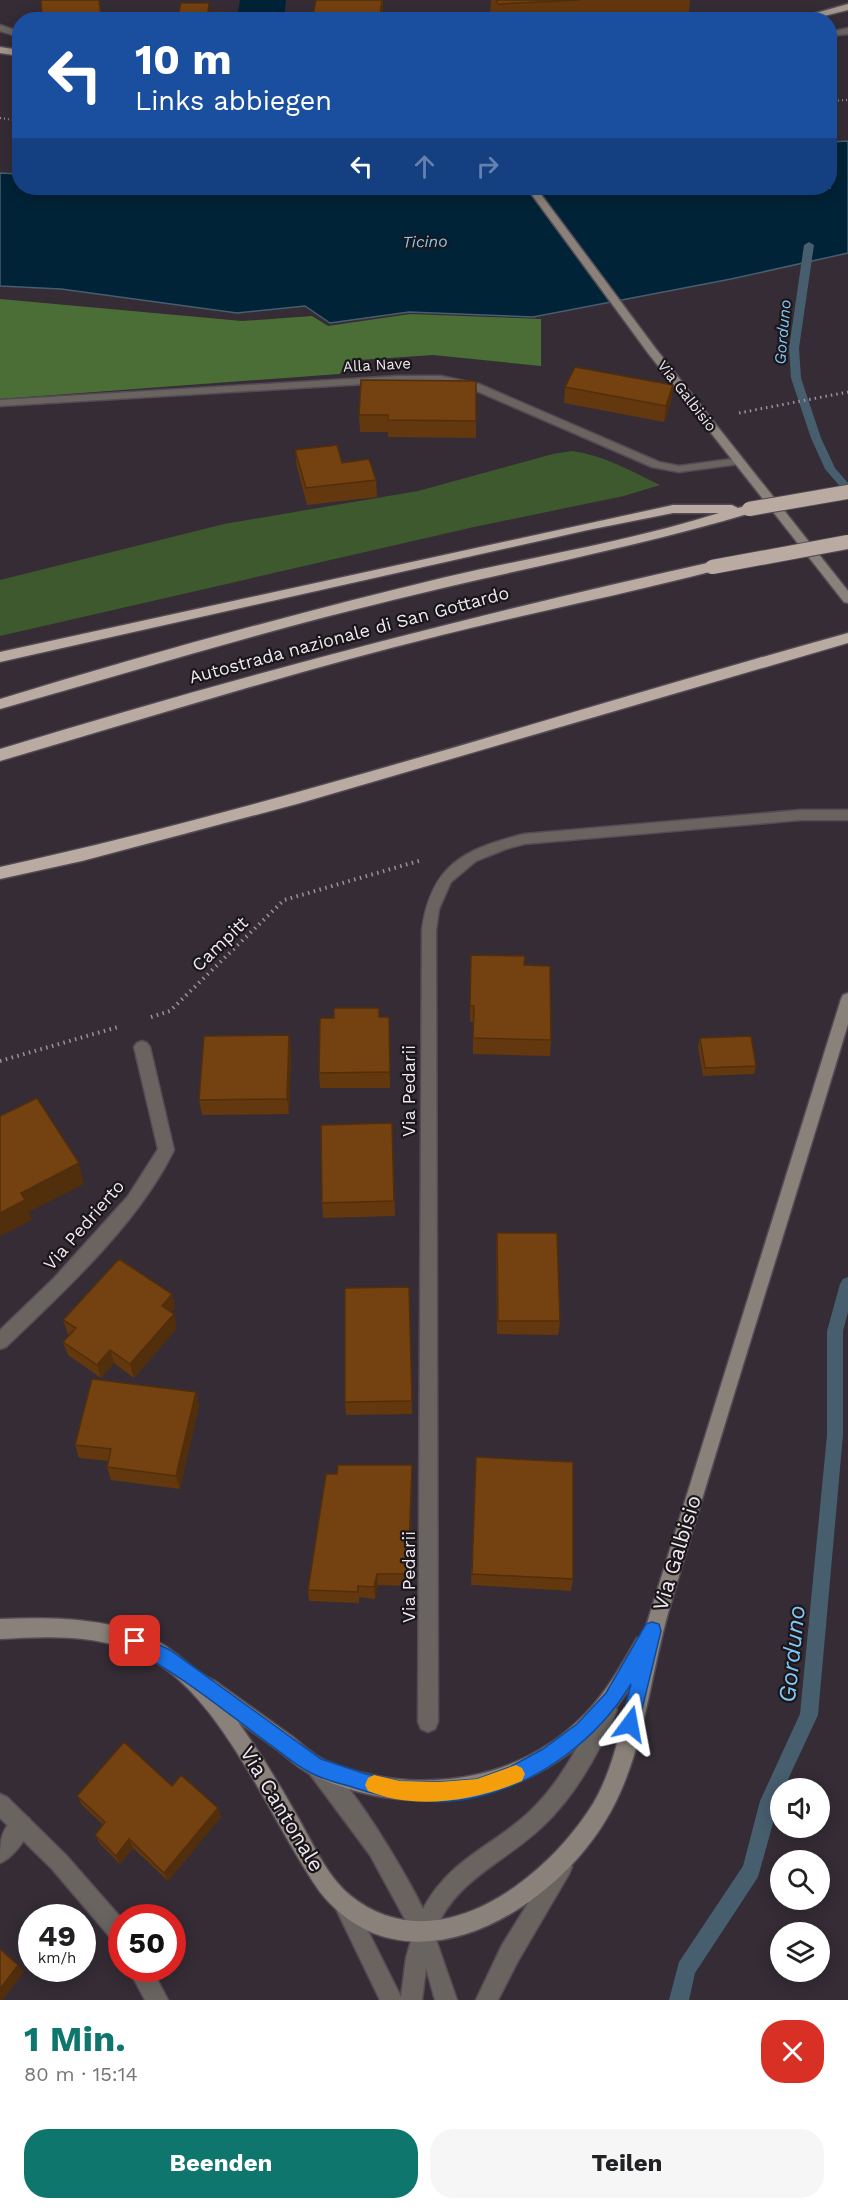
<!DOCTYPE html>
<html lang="de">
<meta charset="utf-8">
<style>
:root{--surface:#fff;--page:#f6f6f6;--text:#202124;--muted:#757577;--accent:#0f766e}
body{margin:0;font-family:"Work Sans",sans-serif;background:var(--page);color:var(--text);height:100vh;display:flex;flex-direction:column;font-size:22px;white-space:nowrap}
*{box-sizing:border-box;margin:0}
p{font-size:20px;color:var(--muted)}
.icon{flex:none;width:33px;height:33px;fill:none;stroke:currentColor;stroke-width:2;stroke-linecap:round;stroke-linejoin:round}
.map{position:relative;height:2000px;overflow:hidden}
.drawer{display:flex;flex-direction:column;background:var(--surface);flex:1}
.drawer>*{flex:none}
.hud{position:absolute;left:12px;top:12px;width:825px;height:183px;border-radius:24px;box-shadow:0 3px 15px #0003;background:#1a4fa0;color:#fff;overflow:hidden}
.buttons{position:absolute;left:770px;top:1778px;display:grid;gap:12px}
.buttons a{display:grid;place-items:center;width:60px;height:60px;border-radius:50%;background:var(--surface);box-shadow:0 3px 15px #0003;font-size:30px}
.speed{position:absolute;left:18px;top:1904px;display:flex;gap:12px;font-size:30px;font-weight:700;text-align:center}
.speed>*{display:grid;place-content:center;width:78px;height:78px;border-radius:50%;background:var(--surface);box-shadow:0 3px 15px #0003;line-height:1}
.speed small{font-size:15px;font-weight:400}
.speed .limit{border:9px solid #d22;background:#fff;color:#111}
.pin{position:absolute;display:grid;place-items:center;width:51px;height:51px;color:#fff;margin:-26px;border-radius:12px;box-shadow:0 3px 9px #0006}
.me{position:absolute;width:66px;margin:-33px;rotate:13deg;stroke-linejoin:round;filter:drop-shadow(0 0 4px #0008)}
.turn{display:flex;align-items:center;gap:21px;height:126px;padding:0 24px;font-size:27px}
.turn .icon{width:78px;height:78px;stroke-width:2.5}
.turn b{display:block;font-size:42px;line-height:51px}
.lanes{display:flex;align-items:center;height:57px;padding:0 24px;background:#0003;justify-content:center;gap:30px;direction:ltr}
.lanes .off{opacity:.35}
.round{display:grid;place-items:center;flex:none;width:63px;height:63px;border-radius:24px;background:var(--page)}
.headline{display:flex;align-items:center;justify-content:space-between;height:102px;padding:0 24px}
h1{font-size:36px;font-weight:700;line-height:45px;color:var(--accent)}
.cta{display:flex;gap:12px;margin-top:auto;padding:12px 24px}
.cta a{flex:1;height:69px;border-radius:24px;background:var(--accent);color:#fff;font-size:24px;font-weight:700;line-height:69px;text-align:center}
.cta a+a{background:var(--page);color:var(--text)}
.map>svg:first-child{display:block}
.green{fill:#3e592d}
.forest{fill:#4b6e36}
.water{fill:#002337;stroke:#475e6e;stroke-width:1.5}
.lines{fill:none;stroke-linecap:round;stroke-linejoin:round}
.stream{fill:#475e6e;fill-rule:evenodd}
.river{fill:#002337;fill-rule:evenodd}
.service-casing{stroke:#534a54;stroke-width:3}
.minor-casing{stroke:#534a54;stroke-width:3}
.tertiary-casing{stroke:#534a54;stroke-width:3}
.secondary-casing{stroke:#534a54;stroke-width:3}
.primary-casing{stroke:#534a54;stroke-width:3}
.motorway-casing{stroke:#534a54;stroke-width:3}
.path-far2{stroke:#9a929b;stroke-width:2;stroke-dasharray:1 3;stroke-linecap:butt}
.path-far1{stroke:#9a929b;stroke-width:3;stroke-dasharray:1.5 4;stroke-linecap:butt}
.path{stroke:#9a929b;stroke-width:4;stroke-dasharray:1.5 4.5;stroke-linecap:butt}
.service{fill:#69645f;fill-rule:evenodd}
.minor{fill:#69645f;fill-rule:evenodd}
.tertiary{fill:#69645f;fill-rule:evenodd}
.secondary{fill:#8a817a;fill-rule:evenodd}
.primary{fill:#a3978e;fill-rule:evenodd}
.motorway{fill:#b9aba1;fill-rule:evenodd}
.motorway-bridge-casing{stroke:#534a54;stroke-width:16;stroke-linecap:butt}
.motorway-bridge{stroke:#b9aba1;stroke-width:14}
.wall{fill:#64380f}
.shaded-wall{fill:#512e0c}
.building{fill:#744111;stroke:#512e0c;stroke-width:1.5}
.route{fill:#1a73e8;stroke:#114b97;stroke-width:1.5}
.slow{fill:#f59e0b}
.labels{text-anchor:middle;stroke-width:4.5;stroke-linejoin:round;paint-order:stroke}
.far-street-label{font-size:15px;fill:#eee8ef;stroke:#1a161a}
.far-water-label{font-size:16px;font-style:italic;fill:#81c8f7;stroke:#1a161a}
.street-label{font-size:18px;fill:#eee8ef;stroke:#1a161a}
.near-street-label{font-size:21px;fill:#eee8ef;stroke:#1a161a}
.near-water-label{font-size:24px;font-style:italic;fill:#81c8f7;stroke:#1a161a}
</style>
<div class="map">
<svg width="848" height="2000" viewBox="0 0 848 2000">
<rect width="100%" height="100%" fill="#352c36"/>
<path class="green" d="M572 451C603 455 631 471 660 485L624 496 474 527 0 636V580L224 524 418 491 553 454Z"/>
<path class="forest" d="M0 299 242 321 312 316 328 326 410 314 541 319V366L433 355 360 360 339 374 0 399Z"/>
<path class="water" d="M848 141V253L731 279 533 317 409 312 330 323 305 306 237 313 61 289 0 286V173L19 174 20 188H830V142Z"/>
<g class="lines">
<path class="stream" d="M809 242 814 245 799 348 801 378 821 438 835 468 848 483V492L844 491 825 469 811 438 791 378 789 348 804 245Z
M848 1277V1312L843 1331V1435L818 1715 784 1788H780V1798L758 1877 695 1973 689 2000H669L679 1962 743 1866 760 1801 800 1714 827 1435V1331L840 1284 843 1279Z"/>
<path class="river" d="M240 0H286L284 20H237Z"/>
<defs>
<path id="service" d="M142 1041 147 1043 150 1047 174 1150C138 1224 65 1290 6 1347L0 1349V1330L54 1278 128 1196 158 1149 134 1047 137 1043Z
M22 1815 29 1818 32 1825C27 1838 13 1858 0 1863 0 1842 0 1824 22 1815Z"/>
<path id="minor" d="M0 25 20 32V37L0 31Z
M848 28V34L830 36V32Z
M398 376H441L479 384 659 462 679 466 739 458 745 461 739 464 679 472 652 467 472 389 441 382H398L0 406V400Z
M801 810H848V820H801L524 844 506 849 476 861 451 882 439 909 436 930 438 1722 435 1729 428 1732 421 1729 418 1722 422 930C431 865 464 849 524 834Z
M0 1794 7 1797 66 1855 122 1919V1946L115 1943 52 1869 0 1818Z
M128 1968H151L168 2000H145Z"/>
<path id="tertiary" d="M607 1700 614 1703 617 1710C600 1751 576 1795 543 1826 505 1863 453 1880 434 1934L457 2000H435L426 1968 422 2000H380L337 1911 334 1904 337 1897 344 1894 351 1897 401 1997 406 1958 413 1934 370 1855 309 1773 306 1766 309 1759 316 1756C344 1768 409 1878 423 1909 448 1861 489 1848 527 1814 560 1784 581 1742 600 1703Z
M562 1857 569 1860 572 1867 569 1874 518 1961 498 2000H476L502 1945 555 1860Z"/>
<path id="secondary" d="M527 188H536L656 349 848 591V603L844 602 648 353Z
M848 993V1024C790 1217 728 1409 671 1603 649 1675 645 1758 604 1823 547 1915 405 1998 320 1892 271 1823 222 1693 144 1656 100 1634 48 1636 0 1639V1619C54 1617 110 1617 159 1642 179 1653 195 1673 215 1681 241 1700 267 1718 293 1737 303 1745 313 1755 326 1761 414 1797 518 1784 586 1713 607 1691 622 1664 637 1638L643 1636 841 999 843 995ZM631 1686C621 1727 613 1774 589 1810 541 1883 435 1963 351 1896 326 1876 312 1841 296 1814 278 1782 259 1751 238 1722 252 1731 265 1741 279 1751 289 1759 299 1769 312 1775 428 1829 562 1796 631 1686Z"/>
<path id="primary" d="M848 4V10L808 20H791Z
M0 47 20 50V56L0 53Z"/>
<path id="motorway" d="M673 505H732L738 508 749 505 756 509 754 512C635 548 513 570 393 600 261 632 131 672 0 709V699C147 654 296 613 446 577 537 556 630 541 719 513H673L588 530 0 662V652Z
M712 562 719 567 717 570C626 594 534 612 442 635 293 672 147 718 0 761V749C235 677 472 615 712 562Z
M848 633V643L297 804 82 861 0 879V867C287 804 565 711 848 633Z"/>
</defs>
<use href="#service" class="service-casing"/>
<use href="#minor" class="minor-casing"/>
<use href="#tertiary" class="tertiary-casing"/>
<use href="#secondary" class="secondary-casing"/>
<use href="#primary" class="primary-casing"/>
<use href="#motorway" class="motorway-casing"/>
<path class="path-far2" d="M830 101 848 100
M0 118 20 121"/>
<path class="path-far1" d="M739 413 848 392"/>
<path class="path" d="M151 1017 170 1011 284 900 422 860
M0 1061 118 1027"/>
<use href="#service" class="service"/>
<use href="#minor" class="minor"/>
<use href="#tertiary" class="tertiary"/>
<use href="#secondary" class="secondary"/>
<use href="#primary" class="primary"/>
<use href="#motorway" class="motorway"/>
<defs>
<path id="motorway-bridge" d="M749 509 848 492
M712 567 848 542"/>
</defs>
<use href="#motorway-bridge" class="motorway-bridge-casing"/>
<use href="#motorway-bridge" class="motorway-bridge"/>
</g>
<path class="wall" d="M41 0H99L102 20H43Z
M316 0H383V11L382 20H312Z
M491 0H690L688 20H492L490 14Z
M361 380 476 421V438L388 437V432H360L359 415Z
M673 385 671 402 664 422 564 403 565 387Z
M295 450 342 463 376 480 377 497 307 505 297 467Z
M471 955 524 965 551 1040 550 1056 473 1054V1022H470Z
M379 1017H389L390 1088H320L319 1073Z
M289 1035 291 1051 289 1114 202 1115 199 1100Z
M700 1038 756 1066 754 1074 703 1076 698 1046Z
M392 1123 395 1216 323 1218 322 1203Z
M497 1233 560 1321 558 1335 497 1334 496 1247Z
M409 1287 412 1414 346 1415 345 1402Z
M172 1294 175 1308 171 1312 177 1328 134 1378 114 1363 101 1378 68 1355 63 1342 69 1335 68 1334 63 1320Z
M196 1392 199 1405 180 1489 111 1480 107 1467 109 1461 79 1458 75 1445Z
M476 1457 573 1579 571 1591 471 1585Z
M412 1478 409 1586 378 1585 375 1599 359 1597V1603L309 1601 308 1590Z
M172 1786 218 1808 221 1817 168 1881 133 1848 120 1864 100 1844 95 1835 103 1825 82 1805 77 1796Z"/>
<path class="shaded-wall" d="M382 0 383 11 382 20H380Z
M673 385 671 402 664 422 666 406Z
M289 1035 291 1051 289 1114 287 1099Z
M79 1163 84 1184 29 1212 32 1220 0 1236V1213L21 1193Z
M172 1294 175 1308 165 1319 162 1306Z
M174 1314 177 1328 134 1378 130 1364Z
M110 1350 114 1363 101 1378 97 1365Z
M196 1392 199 1405 180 1489 176 1476Z
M412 1465V1478L409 1586 408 1574Z
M377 1574 378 1585 375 1599 374 1587Z
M218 1808 221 1817 168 1881 164 1873Z
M129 1839 133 1848 120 1864 116 1856Z
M18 1965 24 1972 3 2000H0V1989Z"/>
<path class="building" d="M41 0H99L101 16 46 20 45 14H42Z
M316 0H382L380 16H369L368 20H312Z
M496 0H580L498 4Z
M181 3H209L208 12H228L227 20H177Z
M575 367 673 385 666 406 565 387Z
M361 380 476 381V421L388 420V415H359Z
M337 445 342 463 369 459 376 480 306 488 295 450Z
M471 955 525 956 524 965 550 966 551 1040 473 1038 474 1006H470Z
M334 1008H379V1017H389L390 1072 319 1073 320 1018H334Z
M289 1035 287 1099 199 1100 204 1036Z
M751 1036 756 1066 705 1068 700 1038Z
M37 1098 79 1163 21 1193 25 1200 0 1213V1116Z
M392 1123 394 1201 322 1203 321 1125Z
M497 1233H557L560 1321H498Z
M119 1259 172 1294 162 1306 174 1314 130 1364 110 1350 97 1365 63 1342 76 1328 63 1320Z
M409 1287 412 1401 345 1402V1288Z
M92 1379 196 1392 176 1476 107 1467 111 1449 75 1445Z
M476 1457 573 1462V1579L472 1574Z
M338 1465H412L408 1574H377L374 1587 358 1586V1592L308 1590 326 1474H337Z
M124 1742 172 1786 181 1775 218 1808 164 1873 129 1839 116 1856 95 1835 105 1822 77 1796Z
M0 1949 18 1965 0 1989Z"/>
<path class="route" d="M652 1622 659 1624 661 1631 637 1730 630 1733 624 1730 621 1724 631 1684C598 1739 540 1782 477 1797 437 1807 391 1800 352 1787 338 1783 321 1779 309 1772 294 1764 281 1752 268 1743 223 1710 179 1673 129 1648L127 1641 129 1635 135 1633 170 1650 321 1759 366 1774 400 1781 439 1782 477 1779 510 1767 543 1749 577 1724 606 1693 646 1624Z"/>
<path class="slow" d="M516 1765 522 1768 525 1774 522 1781C476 1800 417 1811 368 1791L365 1785 368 1778 374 1775 400 1781 439 1782 477 1779Z"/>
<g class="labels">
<g class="far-street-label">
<text transform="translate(377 365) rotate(-3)" y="5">Alla Nave</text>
<text transform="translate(687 396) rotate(52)" y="5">Via Galbisio</text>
</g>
<g class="far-water-label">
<text transform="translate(425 241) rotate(-1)" y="6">Ticino</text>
<text transform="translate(782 332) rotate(-85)" y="6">Gorduno</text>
</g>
<g class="street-label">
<text transform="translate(349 635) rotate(-15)" y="6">Autostrada nazionale di San Gottardo</text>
<text transform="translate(220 944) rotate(-44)" y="6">Campitt</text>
<text transform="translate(409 1091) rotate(-90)" y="6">Via Pedarii</text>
<text transform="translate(84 1225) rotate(-49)" y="6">Via Pedrierto</text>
<text transform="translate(409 1577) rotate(-90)" y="6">Via Pedarii</text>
</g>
<g class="near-street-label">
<text transform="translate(677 1553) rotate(-73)" y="7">Via Galbisio</text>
<text transform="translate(282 1809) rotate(59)" y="7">Via Cantonale</text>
</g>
<g class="near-water-label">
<text transform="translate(792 1654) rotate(-84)" y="8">Gorduno</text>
</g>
</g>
</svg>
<div class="buttons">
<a><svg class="icon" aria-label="sound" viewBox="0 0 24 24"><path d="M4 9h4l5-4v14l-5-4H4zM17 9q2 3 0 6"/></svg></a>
<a><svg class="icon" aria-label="search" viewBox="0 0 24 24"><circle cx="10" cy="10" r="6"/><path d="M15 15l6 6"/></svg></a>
<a><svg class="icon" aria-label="layers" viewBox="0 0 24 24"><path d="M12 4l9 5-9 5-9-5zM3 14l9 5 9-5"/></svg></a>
</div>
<div class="speed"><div>49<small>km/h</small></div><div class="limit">50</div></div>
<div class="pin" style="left:135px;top:1641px;background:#d93025"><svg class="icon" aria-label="arrive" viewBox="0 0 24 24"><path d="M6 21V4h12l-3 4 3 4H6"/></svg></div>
<svg class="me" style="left:630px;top:1724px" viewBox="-20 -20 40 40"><path d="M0-17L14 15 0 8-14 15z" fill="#1a73e8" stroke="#fff" stroke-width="4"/></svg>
<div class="hud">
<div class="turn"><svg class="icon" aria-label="left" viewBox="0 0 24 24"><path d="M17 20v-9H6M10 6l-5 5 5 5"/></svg><div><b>10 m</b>Links abbiegen</div></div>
<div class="lanes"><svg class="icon" aria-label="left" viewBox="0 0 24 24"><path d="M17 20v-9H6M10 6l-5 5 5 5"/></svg><svg class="icon off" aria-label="ahead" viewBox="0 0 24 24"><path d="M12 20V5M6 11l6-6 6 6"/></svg><svg class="icon off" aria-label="right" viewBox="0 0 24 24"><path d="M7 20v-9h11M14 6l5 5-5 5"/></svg></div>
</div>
</div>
<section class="drawer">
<div class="headline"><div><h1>1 Min.</h1><p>80 m · 15:14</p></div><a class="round" style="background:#d93025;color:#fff"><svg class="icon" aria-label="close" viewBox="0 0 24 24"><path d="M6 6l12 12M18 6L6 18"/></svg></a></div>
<div class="cta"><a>Beenden</a><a>Teilen</a></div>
</section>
